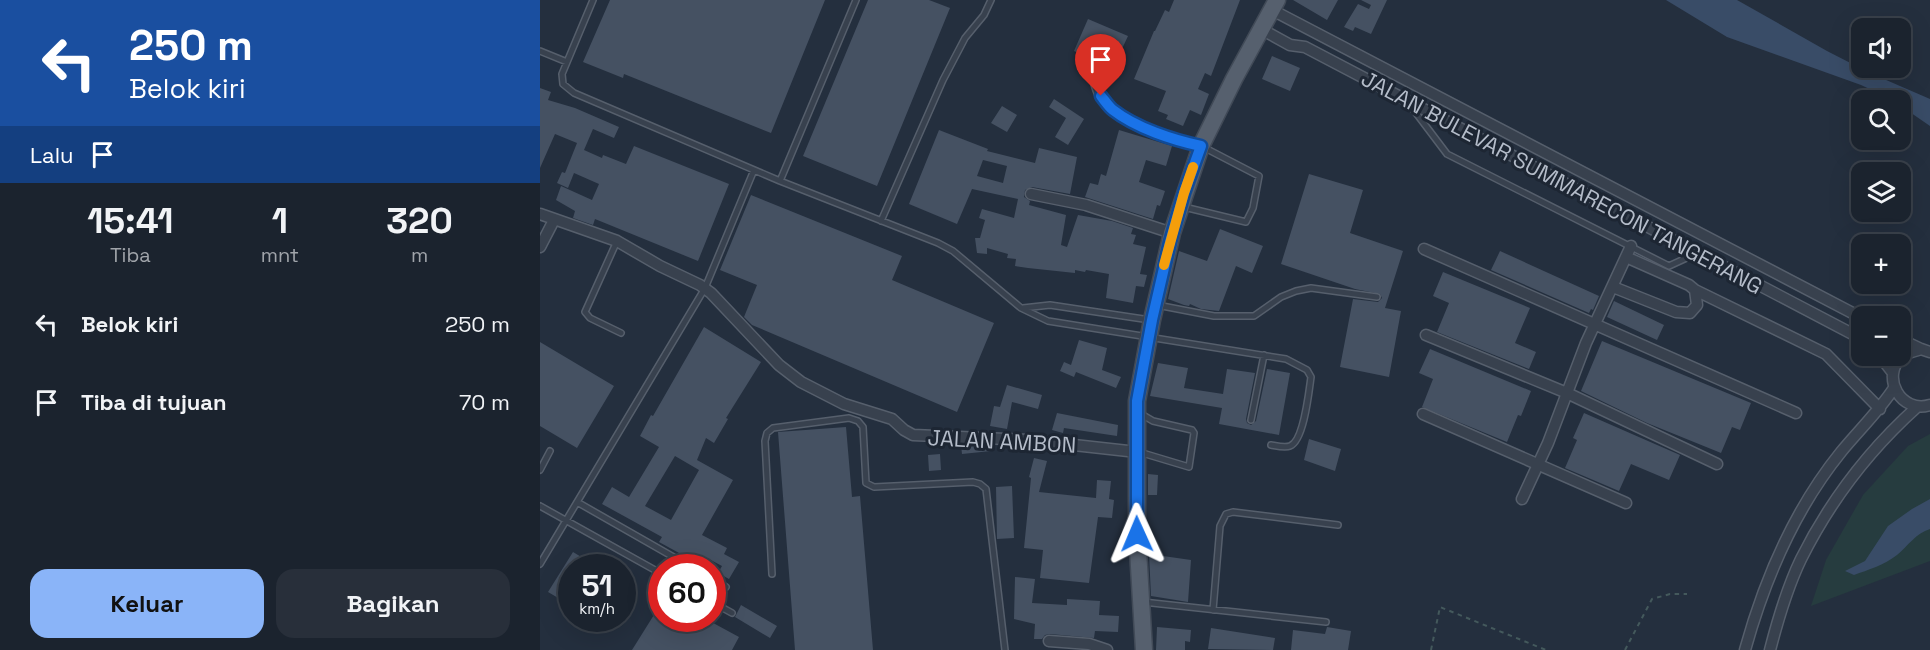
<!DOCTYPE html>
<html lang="id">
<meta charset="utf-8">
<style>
:root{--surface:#1b232e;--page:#282f3a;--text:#f1f3f6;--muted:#a0a4aa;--line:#39404a;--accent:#8ab4f8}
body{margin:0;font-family:"Space Grotesk",sans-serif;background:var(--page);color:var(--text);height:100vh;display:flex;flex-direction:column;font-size:22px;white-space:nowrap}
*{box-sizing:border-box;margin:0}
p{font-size:20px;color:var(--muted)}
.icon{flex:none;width:33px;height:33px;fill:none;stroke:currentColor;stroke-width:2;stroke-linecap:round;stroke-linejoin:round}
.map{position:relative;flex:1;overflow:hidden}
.drawer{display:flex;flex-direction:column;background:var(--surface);width:540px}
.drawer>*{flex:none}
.top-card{background:#1a4fa0;color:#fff;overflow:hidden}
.buttons{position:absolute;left:1311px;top:18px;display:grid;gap:12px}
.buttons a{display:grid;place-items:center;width:60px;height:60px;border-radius:12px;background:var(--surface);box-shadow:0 6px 24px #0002,0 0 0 2px var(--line);font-size:30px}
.speed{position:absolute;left:18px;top:554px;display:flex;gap:12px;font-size:30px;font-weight:700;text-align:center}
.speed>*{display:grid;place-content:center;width:78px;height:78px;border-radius:50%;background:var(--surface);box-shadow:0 6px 24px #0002,0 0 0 2px var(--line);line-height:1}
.speed small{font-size:15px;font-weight:400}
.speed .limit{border:9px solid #d22;background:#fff;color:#111}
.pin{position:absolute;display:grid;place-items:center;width:51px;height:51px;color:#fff;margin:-62px -26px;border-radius:50% 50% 50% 0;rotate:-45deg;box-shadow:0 0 6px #0007}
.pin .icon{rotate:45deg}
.me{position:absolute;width:66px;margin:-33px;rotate:359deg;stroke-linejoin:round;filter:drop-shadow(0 0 4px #0008)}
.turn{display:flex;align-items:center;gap:21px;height:126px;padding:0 30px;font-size:27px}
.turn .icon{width:78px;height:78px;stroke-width:2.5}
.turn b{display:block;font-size:42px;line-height:51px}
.then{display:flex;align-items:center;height:57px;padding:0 30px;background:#0003;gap:12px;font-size:22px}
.eta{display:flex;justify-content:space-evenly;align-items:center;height:102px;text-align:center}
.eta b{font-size:36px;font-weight:700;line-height:42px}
.button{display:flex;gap:12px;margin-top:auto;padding:12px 30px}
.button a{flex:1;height:69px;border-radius:18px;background:var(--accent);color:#111;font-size:24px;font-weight:700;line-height:69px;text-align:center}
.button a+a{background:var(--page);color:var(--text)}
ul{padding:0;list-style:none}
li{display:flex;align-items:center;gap:18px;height:78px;padding:0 30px}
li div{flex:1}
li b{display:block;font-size:22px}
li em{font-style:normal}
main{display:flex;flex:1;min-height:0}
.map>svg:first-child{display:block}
.green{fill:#263c3f}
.water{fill:#394c67}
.building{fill:#455162;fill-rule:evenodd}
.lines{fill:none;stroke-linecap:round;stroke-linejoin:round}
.lane-casing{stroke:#565f6c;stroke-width:8}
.street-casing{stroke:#565f6c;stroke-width:13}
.primary-casing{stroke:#414a57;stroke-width:19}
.path{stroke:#44595c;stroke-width:2;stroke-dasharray:4.5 4.5;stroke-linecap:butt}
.lane{stroke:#38414e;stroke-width:5}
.street{stroke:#38414e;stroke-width:10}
.primary{stroke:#56606e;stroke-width:16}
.route-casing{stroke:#114b97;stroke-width:15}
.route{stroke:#1a73e8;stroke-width:10}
.slow{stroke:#f59e0b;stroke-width:10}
.labels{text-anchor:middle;stroke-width:6;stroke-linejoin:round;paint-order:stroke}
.street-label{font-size:22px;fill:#b4bcc9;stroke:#1d2633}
</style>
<main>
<section class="drawer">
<div class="top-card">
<div class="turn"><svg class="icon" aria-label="left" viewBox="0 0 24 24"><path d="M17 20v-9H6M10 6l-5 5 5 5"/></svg><div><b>250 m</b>Belok kiri</div></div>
<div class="then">Lalu<svg class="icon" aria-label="arrive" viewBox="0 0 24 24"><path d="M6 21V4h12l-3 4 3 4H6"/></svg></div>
</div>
<div class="eta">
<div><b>15:41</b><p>Tiba</p></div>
<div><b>1</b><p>mnt</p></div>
<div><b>320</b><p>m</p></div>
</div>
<ul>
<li><svg class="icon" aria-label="left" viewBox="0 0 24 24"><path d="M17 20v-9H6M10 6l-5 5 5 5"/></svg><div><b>Belok kiri</b></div><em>250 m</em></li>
<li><svg class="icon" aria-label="arrive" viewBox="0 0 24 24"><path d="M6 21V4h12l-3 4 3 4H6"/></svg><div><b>Tiba di tujuan</b></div><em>70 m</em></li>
</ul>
<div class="button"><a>Keluar</a><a>Bagikan</a></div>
</section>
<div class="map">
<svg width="1390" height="650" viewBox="0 0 1390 650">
<rect width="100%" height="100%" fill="#242f3e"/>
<path class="green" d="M1390 434V561L1271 606 1286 560 1323 495 1368 446Z"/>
<path class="water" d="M1126 0H1197L1287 51 1330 73 1390 99V126L1361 106 1360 100H1353L1321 85 1187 37Z
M1390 499V529C1376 533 1368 546 1357 555 1344 565 1328 570 1314 575L1305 571 1325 561 1348 526 1372 509Z"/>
<path class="building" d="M70 0H285L231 133 84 74 83 78 43 62Z
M328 0H389L410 8 337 186 263 156Z
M634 0H700L671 76 665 73 658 89 669 94 661 115 650 110 643 126 626 119 628 115 618 111 626 91 594 79 614 31H615L625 10 629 12Z
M753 0H798L787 20Z
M821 0H847L831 34 815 27 813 31 804 27 818 4 829 9 831 5Z
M548 19 588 36 573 68 534 51Z
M732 56 760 68 750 91 722 79Z
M0 88 11 92 8 100 35 108 79 127 74 138 53 129 44 150 62 158 63 155 86 164 94 146 189 184 158 261 55 219 53 225 33 218 35 211 16 200 21 186 52 200 59 184 34 173 28 188 17 183 22 172 25 173 37 143 15 134 0 168Z
M514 99 544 119 528 145 515 137 526 118 509 107Z
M462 106 477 115 467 132 451 123Z
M399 130 448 149 447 151 495 163 499 148 537 157 530 194 492 187 485 190 484 197 490 201 489 205 526 215 521 245 527 247 538 215 572 221 593 228 591 234 596 235 593 244 606 247 600 274 607 275 604 287 596 286 593 303 566 298 569 274 546 270 545 272 535 270V273L488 268 475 266 476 259 467 258 468 254 447 248V254L437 253 435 238H440L445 220 439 218 442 209 474 218 478 199 432 189 417 224 369 204ZM443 160 467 166 463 183 437 176Z
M579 130 632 146 626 166 606 160 599 182 625 191 620 206 617 205 613 219 545 197 550 183 558 185 561 174 566 176Z
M769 174 823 190 810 233 863 251 845 308 861 311 849 377 800 367 813 299 838 302 842 298 840 294 815 289 741 264Z
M211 195 362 256 352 280 454 323 417 412 212 325 204 317 217 285 180 270Z
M680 229 723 246 712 273 696 266 679 311 661 309 650 304 649 306 644 305 628 299 639 251 667 261Z
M960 251 1059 296 1053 310 1051 309 1049 313 951 270Z
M903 272 990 308 975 343 996 352 989 369 897 332 909 303 893 296Z
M1074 301 1124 325 1117 340 1067 317Z
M164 327 221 362 186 418 188 419 174 443 166 438 157 460 193 480 162 535 187 548 184 554 199 562 189 579 178 573 182 566 165 557 161 565 119 542 122 537 62 504 72 487 89 497 119 447 100 436 111 415 113 416ZM135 456 159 470 131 520 105 506Z
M539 340 567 348 562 370 581 377 576 388 536 372 534 377 520 371 524 362 531 365Z
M1062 341 1211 403 1200 430 1192 427 1181 453 1107 423 1041 391Z
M0 342 74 386 37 448 0 426Z
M890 349 991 391 981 416 978 415 967 442 882 407 893 379 879 373Z
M618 363 648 368 644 388 683 394 687 369 715 373 706 419 707 423 711 425 716 421 727 369 750 373 739 435 679 424 682 408 610 396Z
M467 385 502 395 498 409 472 402 467 429 450 426 454 406 460 407Z
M517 413 578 425 577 436 524 428 523 433 512 430Z
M1044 413 1140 455 1129 480 1091 464 1079 491 1025 468 1037 440 1033 438Z
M306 427 312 497 320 496 333 650H255L238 432Z
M769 439 801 449 795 471 764 460Z
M421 445 451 446V451L422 454Z
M400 454 401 470 389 471 388 455Z
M494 458 507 461 499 492 556 498 557 480 571 481 569 499 574 500 572 518 558 517 549 583 500 578 503 550 484 548 491 478 489 477Z
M608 474 618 475 617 495H608Z
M472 486 474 538 457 539 456 487Z
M33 552 58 567H32V591L25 602 8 592Z
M609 554 651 560 648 602 611 596Z
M475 577 495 579 492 603 527 605V599L560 601 559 615 579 616 578 632 555 631 554 638 510 634 505 635 502 639H494L495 624 474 619Z
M122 602V618H164L199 637 192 650H92Z
M201 605 237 626 230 638 195 617Z
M617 627 651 630 650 642 645 641V650H616Z
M787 627 811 631 808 650H751L753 630 785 634Z
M671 628 735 638 733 650 668 649Z"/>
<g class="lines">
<defs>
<path id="lane" d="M53 0 22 74 23 84 34 93 240 181 398 243 413 251 481 308 508 321 746 359 767 370 771 377C769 391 764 441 750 446 745 448 737 446 731 445
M0 51 27 62
M870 105 907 154 1129 266 1155 254
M240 181 316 0
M644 207 706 222 713 208 719 176 667 149 665 144
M341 221 403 80 425 38 444 15 451 0
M77 241 45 312 50 318 81 333
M617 305 674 316H714L741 297 756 291 771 288 837 297
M483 308 510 305 610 320
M711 420 724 355
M599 452 649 467 654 433 652 430 613 421 601 414
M0 470 10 451
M37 502 151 567
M0 506 122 574
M0 564 165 288 214 170
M232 574 225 441 227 433 233 428 309 418 318 421 323 427 326 483 334 487 433 482 440 484 446 489 465 650
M172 579 186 587
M172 602 192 613
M603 602 786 622
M673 610 680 526 686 514 693 512 798 525"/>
<path id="street" d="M732 10 1322 318
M721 29 750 45 765 47 1322 339
M552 69C555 78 557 88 561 96 576 123 632 140 661 146
M491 194 546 205 632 233
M0 214 77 241 120 266 160 285 171 293 239 365 261 382 304 404 352 419 364 430 373 435 489 440 597 452
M0 247 14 220
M884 249 1256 413
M1073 287 1136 312 1150 313 1157 305 1155 290 1149 285 1086 257
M1155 290 1286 354 1340 409
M886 335 1027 393 1177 464
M1360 339 1381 349 1390 352
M1381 349C1376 351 1366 353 1362 356 1340 377 1361 414 1390 405
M1340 356 1353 373
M883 414 1086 503
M982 499 1008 443 1046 343 1091 246
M509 641 549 644 567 650
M1205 650C1225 578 1254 510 1301 452 1319 430 1339 411 1354 388
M1230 650C1238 619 1247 588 1261 559 1290 501 1329 450 1377 407"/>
<path id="primary" d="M604 650 597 533V401L612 320 632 233 661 146 694 79 737 0"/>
</defs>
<use href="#lane" class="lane-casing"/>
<use href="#street" class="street-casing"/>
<use href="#primary" class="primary-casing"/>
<path class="path" d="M891 650 900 607 1006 650
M1085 650 1112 599 1130 594H1147"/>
<use href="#lane" class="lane"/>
<use href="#street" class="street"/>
<use href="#primary" class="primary"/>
</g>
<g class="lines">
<defs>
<path id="route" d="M561 96C565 101 569 107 573 110 596 128 633 140 661 146L644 193 630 242 612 320 597 401V534"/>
</defs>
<use href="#route" class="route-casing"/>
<use href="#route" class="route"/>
<path class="slow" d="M624 265 644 193 653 167"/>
</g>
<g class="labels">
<g class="street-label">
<text transform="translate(1022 182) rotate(28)" y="8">JALAN BULEVAR SUMMARECON TANGERANG</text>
<text transform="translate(462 441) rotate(3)" y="8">JALAN AMBON</text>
</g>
</g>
</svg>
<div class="buttons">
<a><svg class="icon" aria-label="sound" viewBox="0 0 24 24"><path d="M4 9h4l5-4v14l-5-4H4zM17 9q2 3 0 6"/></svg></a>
<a><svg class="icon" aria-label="search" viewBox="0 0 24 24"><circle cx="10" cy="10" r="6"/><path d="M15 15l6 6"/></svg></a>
<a><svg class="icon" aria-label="layers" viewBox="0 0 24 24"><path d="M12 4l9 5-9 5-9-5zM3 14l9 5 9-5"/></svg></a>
<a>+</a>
<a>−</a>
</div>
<div class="speed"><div>51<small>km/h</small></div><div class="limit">60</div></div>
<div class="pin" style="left:561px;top:96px;background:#d93025"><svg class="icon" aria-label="arrive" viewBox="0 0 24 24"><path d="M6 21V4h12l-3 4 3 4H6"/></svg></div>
<svg class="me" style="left:597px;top:534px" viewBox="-20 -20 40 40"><path d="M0-17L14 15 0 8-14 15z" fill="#1a73e8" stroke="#fff" stroke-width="4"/></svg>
</div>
</main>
